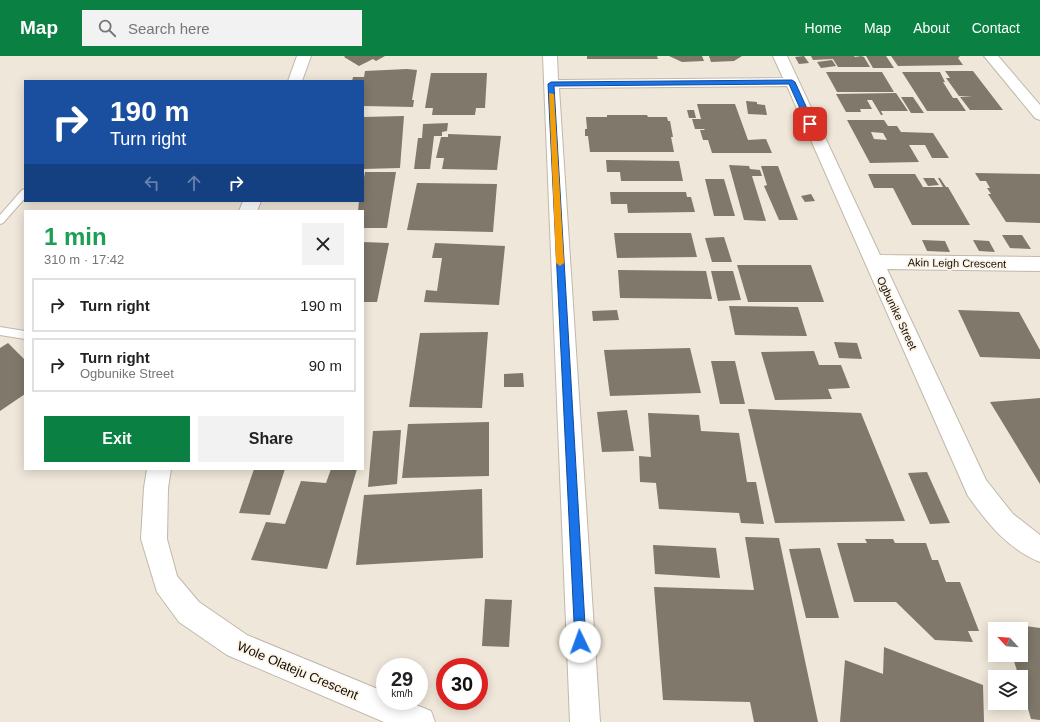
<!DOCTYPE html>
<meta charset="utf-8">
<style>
:root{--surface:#fff;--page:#f2f2f2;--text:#222;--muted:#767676;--line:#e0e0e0;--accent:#0b8043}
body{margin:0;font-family:Arial,sans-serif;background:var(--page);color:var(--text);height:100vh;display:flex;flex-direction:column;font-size:15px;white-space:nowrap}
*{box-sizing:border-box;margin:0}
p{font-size:13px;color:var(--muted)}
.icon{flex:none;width:22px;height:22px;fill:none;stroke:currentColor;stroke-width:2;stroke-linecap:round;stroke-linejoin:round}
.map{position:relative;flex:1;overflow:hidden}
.details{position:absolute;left:24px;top:154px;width:340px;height:260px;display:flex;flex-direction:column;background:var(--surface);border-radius:0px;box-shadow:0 2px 10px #0003}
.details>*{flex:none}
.top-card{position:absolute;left:24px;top:24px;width:340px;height:122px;border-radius:0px;box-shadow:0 2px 10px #0003;background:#1a4fa0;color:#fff;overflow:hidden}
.needle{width:26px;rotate:296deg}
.controls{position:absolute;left:988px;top:566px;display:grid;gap:8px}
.controls a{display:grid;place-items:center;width:40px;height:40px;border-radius:0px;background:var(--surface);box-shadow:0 2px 10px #0003;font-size:20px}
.speed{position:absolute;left:376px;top:602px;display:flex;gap:8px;font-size:20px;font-weight:700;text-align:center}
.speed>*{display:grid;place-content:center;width:52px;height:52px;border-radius:50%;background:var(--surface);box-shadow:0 2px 10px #0003;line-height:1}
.speed small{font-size:10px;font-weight:400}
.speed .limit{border:6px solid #d22;background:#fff;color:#111}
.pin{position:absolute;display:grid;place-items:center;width:34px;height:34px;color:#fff;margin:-17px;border-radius:8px;box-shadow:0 2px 6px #0006}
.me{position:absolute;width:44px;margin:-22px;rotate:357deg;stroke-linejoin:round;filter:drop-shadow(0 0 3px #0008)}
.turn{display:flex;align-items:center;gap:14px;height:84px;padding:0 20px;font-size:18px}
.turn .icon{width:52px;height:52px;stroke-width:2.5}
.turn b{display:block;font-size:28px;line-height:34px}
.lanes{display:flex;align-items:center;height:38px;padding:0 20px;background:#0003;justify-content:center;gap:20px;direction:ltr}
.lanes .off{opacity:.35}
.round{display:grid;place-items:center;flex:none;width:42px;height:42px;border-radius:0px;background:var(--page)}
.overview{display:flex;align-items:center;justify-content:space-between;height:68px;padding:0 20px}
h1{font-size:24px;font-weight:700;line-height:30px;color:#1e9e55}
.primary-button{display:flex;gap:8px;margin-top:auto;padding:8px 20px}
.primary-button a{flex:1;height:46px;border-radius:0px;background:var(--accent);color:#fff;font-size:16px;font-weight:700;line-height:46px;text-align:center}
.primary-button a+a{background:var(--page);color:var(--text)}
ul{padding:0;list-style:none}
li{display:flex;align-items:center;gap:12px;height:54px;margin:0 8px 6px;padding:0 12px;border:2px solid var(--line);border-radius:0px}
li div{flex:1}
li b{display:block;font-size:15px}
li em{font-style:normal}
header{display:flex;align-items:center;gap:24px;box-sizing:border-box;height:56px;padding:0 20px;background:var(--accent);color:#fff}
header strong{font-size:19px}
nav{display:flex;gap:22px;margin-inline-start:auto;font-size:14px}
.search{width:280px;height:36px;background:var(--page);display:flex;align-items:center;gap:10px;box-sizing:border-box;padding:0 14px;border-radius:0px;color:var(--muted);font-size:15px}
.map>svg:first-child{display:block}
.building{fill:#7f786b;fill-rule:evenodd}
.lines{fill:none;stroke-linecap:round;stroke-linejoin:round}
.lane-casing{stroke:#c0b8aa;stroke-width:2}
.street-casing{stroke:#c0b8aa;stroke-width:2}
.lane{fill:#fff;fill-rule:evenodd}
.street{fill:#fff;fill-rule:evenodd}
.route{fill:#1a73e8;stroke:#114b97}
.slow{fill:#f59e0b}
.labels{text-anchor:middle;stroke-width:3.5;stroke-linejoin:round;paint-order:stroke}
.street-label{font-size:11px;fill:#100e09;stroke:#fdf4e6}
.near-street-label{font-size:13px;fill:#100e09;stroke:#fdf4e6}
</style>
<header>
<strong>Map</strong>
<div class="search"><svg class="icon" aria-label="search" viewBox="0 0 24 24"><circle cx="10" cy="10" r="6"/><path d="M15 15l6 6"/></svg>Search here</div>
<nav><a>Home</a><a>Map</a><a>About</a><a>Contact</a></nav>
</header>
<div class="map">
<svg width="1040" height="666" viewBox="0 0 1040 666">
<rect width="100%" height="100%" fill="#efe7d9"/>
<path class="building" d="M345 0H385L376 5 373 3 359 10 344 1Z
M587 0H657L658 3H587Z
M669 0H702L704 5 682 6Z
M709 0H742L734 5 711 6Z
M804 0 809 7 799 8 795 1Z
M811 0H854L855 1 861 0 864 1 870 11H838L833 3 813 4Z
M866 0H886L894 12H873Z
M891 0H960L958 2 963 9 898 10Z
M832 4 836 10 821 12 817 6Z
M407 13 417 14 412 44H414L413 51 363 50V25H352L353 21H364L365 15Z
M945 15H973L1003 54H970L960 41H973L959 40 946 22H950Z
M826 16H882L894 36H837Z
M902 16H940L945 26H943L953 42H957L966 55H927Z
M431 17H487L485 52H476L475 59H432L433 52H425Z
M896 37 908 55H881L883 59H881L872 44H867L872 53H860L861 56H846L836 38Z
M901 41H913L924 57H911Z
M746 45 757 46V48L765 49 767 59 748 58Z
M697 48H735L748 84 766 83 772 97H712L708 84H703L700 74H705L704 73H695L692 63H701Z
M687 54H694L696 62H689Z
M607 59H647L648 61H667L668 65H670L673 81H671L674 96H590L588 80H585V73H587L586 61H607Z
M404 60 400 112 363 113V61Z
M847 64H884L888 70H897L901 76 933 77 949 102H932L925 89H909L919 106 870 107ZM871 76 883 77 887 84 874 83Z
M448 67 447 75 442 76V80H434L430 113H414L418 82H422L423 68Z
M448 78 501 80 497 114 442 113 444 102H436L441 81H448Z
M606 104 679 105 683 125H621L620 116H607Z
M729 109 749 110 750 113 760 114 762 120H752L766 165 744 164Z
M761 110H778L798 164H779L764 130 767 129Z
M365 116H396L387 172H363V155H358L359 145H363V127Z
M975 117 1040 118V167L1006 166 988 138H991L987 132H990L986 125H980Z
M868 118H915L923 131H943L938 122H940L946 131H948L970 169H912L893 132H874Z
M923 122H934L939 129 928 130Z
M705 123H724L735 160H714Z
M417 127 497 128 493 176 407 174Z
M610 136H686L687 141H691L695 156 628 157 627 148H611Z
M811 138 815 145 805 146 801 140Z
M614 177H691L697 201 617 202Z
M1002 179H1022L1031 193 1010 192Z
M724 181 732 206H712L705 182Z
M922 184 945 185 950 196 927 195Z
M973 184 989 185 995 196 979 195Z
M363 186 389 187 377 246H363Z
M435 187 505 190 499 249 424 246 426 234 437 235 442 202H432Z
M737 209H811L824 246H748Z
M618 214 706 215 712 243 620 242Z
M711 215H733L741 244 718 245Z
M729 250 798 251 807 280 735 279Z
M617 254 619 264 593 265 592 255Z
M958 254 1019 256 1040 294V303L980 301Z
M488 276 482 352 409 351 420 277Z
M834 286 857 287 862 303 839 302Z
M8 287 25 304V338L0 355V292Z
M690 292 701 337 610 340 604 294Z
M814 295 819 309H841L850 332 828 333 832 343 775 344 761 296Z
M711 305H735L745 348H720Z
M523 317 524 331H504V318Z
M1040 342V428L990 346Z
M748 353 861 357 905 465 775 467Z
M627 354 634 395 602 396 597 356Z
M648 357 699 359 701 375 739 377 747 426H756L764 468 741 467 739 457 659 453 656 427 640 426 639 400 651 401Z
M489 366V420L402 422 408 368Z
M401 374 397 428 368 431 373 375Z
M254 413H285L270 459 239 457Z
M331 413H357L327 513 251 504 266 466 285 468 301 425 326 427Z
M927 416 950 467 930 468 908 417Z
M482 433 483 502 356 509 364 439Z
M745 481 779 482 818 666H754L750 646 663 644 654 531 754 534Z
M865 483H893L895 487H926L932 504H938L946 526H960L979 575H968L973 586 935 584 896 546H854L837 487H867Z
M653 489 716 492 720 522 655 518Z
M820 492 839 562H806L789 493Z
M485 543 512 544 509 591 482 590Z
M1002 567 1040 572V664L1031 663 1021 629V621H1019L1012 599H1021V573H1004Z
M884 591 983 629 984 666H840L845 604 883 618Z"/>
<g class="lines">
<defs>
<path id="lane" d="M25 133V142L3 167 0 168V159L22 134Z
M0 271 25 275V283L0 279Z"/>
<path id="street" d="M297 0H311L302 25H288Z
M543 0H557L558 24 783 22 773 0H787L880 199 1040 201V215L887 213 986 424 1013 458 1040 479V506C1008 493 988 468 968 440L787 30 559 32 600 666H570Z
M984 0H998L1040 49V64L1035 62Z
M243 145H261L257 155H239Z
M147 413H171L168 432 167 483 177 520 199 546 247 579 385 636V645H406L431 655 435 666H384L227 599 179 566 157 536 141 483 144 432Z"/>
</defs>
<use href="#lane" class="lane-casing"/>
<use href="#street" class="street-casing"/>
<use href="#lane" class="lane"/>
<use href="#street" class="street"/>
</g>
<path class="route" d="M792 24 795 26 814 68 813 69 807 68 789 28 554 30 586 586 585 590 580 592 576 590 575 586 548 28 551 26Z"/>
<path class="slow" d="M549 37 554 38 564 207 560 210 556 207Z"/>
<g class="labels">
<g class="street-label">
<text transform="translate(957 207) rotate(1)" y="4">Akin Leigh Crescent</text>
<text transform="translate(897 257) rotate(65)" y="4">Ogbunike Street</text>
</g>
<g class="near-street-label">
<text transform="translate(298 614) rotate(23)" y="5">Wole Olateju Crescent</text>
</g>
</g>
</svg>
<div class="controls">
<a><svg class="needle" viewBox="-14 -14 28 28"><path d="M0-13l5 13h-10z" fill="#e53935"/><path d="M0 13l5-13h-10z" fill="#767676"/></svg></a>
<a><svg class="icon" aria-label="layers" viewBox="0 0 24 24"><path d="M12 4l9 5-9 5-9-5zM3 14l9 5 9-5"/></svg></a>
</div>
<div class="speed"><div>29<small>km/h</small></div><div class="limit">30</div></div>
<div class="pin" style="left:810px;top:68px;background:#d93025"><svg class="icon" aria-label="arrive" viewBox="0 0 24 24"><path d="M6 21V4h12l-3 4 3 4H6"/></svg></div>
<svg class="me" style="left:580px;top:586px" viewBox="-20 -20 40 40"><circle r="19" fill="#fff"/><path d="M0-13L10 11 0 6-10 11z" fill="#1a73e8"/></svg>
<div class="top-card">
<div class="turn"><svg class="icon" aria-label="right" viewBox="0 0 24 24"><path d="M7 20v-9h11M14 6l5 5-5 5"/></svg><div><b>190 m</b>Turn right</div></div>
<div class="lanes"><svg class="icon off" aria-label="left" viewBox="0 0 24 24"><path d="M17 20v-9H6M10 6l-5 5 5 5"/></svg><svg class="icon off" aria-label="ahead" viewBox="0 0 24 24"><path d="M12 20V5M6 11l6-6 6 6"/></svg><svg class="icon" aria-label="right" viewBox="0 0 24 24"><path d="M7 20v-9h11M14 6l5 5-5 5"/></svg></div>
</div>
<section class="details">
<div class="overview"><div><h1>1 min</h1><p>310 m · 17:42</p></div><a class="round"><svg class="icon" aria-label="close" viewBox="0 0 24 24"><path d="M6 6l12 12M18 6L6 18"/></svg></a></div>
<ul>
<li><svg class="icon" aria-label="right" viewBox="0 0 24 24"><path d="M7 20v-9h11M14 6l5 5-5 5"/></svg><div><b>Turn right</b></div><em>190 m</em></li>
<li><svg class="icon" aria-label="right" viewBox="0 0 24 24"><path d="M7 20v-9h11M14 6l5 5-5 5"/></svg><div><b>Turn right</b><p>Ogbunike Street</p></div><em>90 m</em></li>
</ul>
<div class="primary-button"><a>Exit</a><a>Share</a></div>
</section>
</div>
